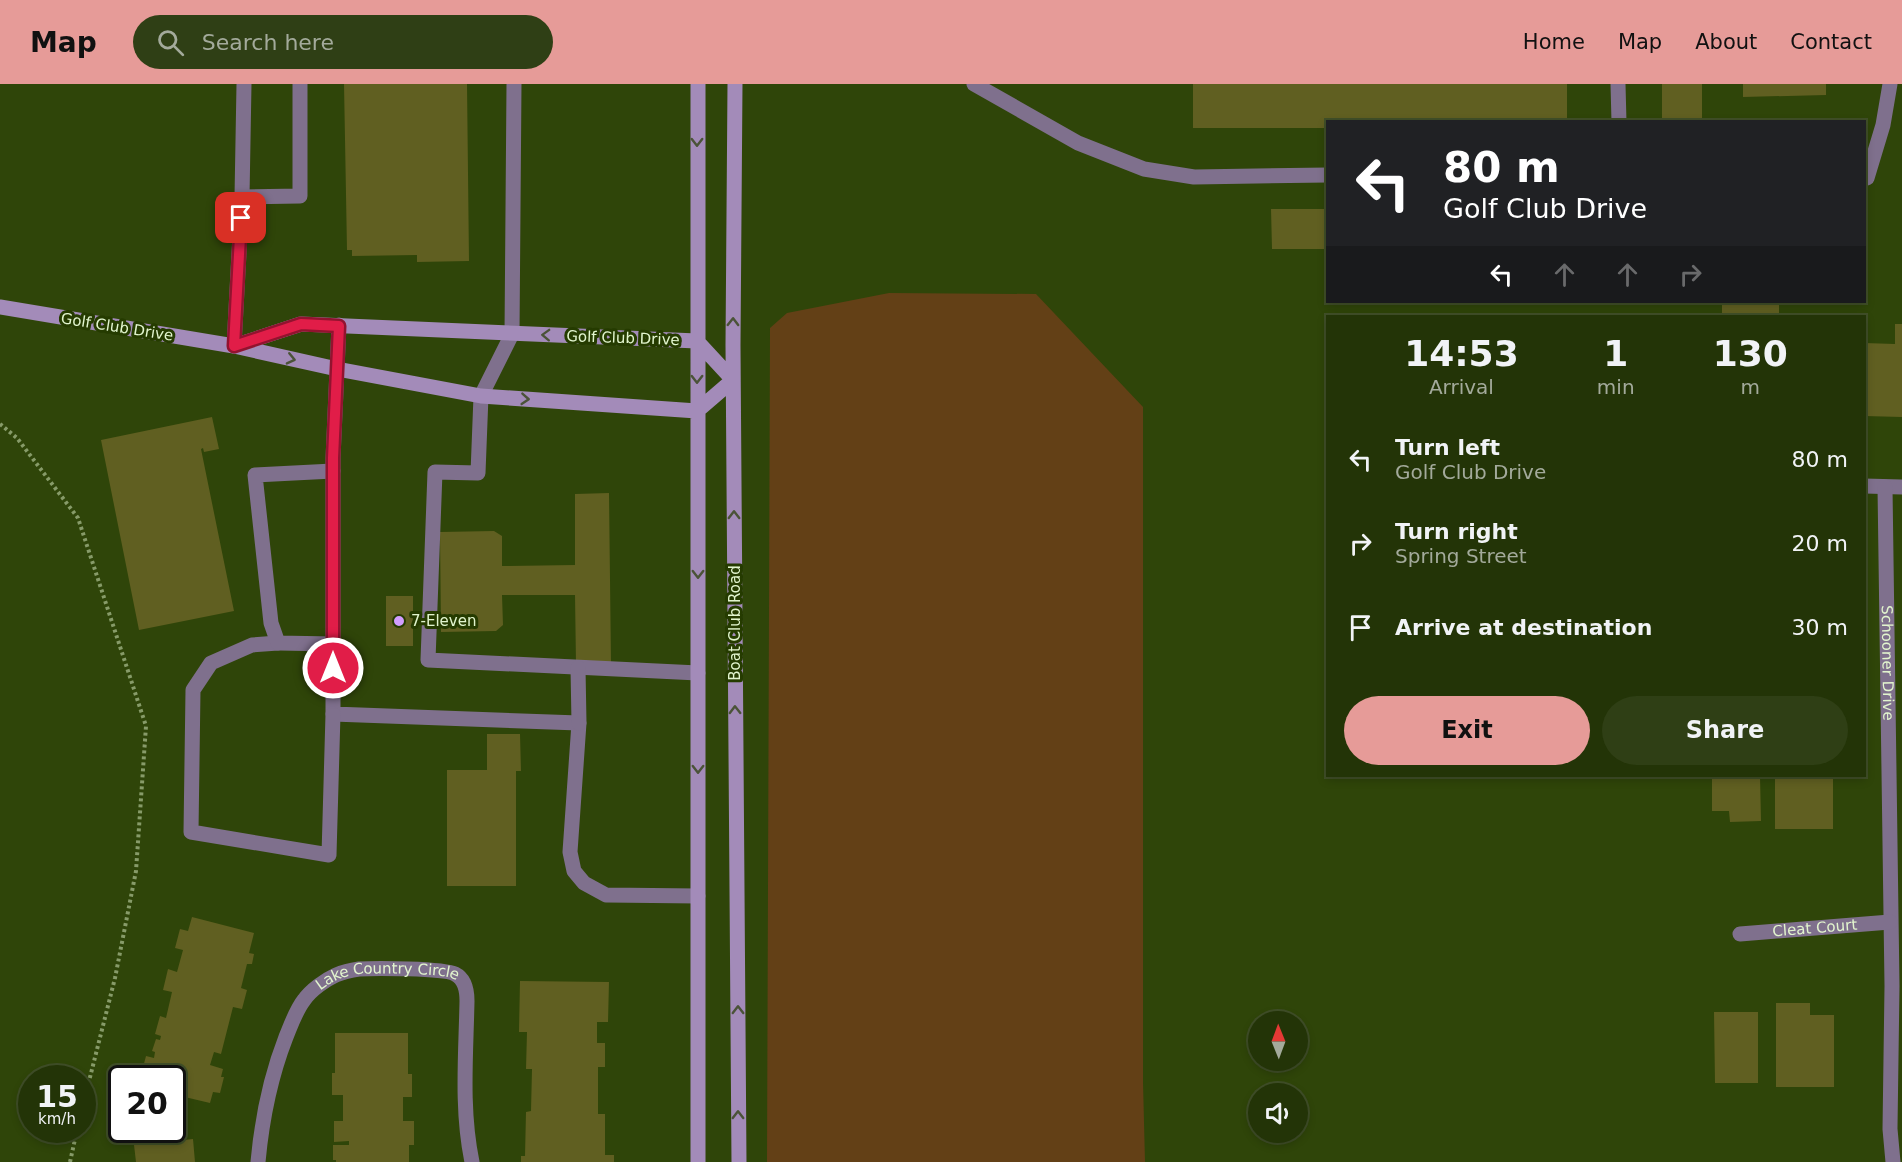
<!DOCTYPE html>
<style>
:root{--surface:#233407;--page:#2f3f15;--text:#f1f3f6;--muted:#a3aa9b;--line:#404f28;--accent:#e69b98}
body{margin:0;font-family:"DejaVu Sans",sans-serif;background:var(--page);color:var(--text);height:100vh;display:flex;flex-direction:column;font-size:22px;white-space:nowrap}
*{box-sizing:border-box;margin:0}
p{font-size:20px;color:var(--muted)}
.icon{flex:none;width:33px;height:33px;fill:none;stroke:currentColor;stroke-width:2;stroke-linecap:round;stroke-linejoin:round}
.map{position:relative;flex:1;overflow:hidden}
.panel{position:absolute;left:1326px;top:231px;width:540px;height:462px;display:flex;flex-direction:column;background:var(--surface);border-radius:0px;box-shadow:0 3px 9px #0003,0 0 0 2px var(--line)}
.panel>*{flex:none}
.hud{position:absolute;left:1326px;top:36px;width:540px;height:183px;border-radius:0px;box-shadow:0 3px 9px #0003,0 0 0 2px var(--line);background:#202124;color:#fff;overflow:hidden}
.needle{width:39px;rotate:359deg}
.fabs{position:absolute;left:1248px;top:927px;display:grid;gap:12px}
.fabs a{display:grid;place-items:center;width:60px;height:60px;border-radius:50%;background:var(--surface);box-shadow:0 3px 9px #0003,0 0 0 2px var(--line);font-size:30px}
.speed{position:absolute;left:18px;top:981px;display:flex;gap:12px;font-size:30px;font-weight:700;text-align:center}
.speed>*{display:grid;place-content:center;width:78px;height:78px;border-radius:50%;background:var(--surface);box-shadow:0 3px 9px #0003,0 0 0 2px var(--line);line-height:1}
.speed small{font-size:15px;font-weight:400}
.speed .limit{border:3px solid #111;border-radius:9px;background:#fff;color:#111}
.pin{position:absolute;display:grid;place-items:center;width:51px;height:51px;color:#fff;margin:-26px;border-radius:12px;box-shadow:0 3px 9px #0006}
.me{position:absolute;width:66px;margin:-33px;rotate:0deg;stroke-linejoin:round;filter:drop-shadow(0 0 4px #0008)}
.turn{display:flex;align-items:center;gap:21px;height:126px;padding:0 18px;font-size:27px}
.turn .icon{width:78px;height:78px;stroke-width:2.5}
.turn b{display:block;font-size:42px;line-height:51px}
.lanes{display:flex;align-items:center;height:57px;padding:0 18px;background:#0003;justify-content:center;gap:30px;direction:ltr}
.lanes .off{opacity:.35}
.eta{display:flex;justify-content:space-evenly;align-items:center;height:102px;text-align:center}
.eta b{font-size:36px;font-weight:700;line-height:42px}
.primary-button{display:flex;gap:12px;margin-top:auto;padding:12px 18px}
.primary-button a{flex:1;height:69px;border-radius:36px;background:var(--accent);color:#111;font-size:24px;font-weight:700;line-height:69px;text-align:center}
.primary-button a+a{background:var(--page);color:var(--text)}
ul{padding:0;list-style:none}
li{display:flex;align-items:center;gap:18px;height:84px;padding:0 18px}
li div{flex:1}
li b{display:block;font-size:22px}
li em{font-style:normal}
header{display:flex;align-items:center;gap:36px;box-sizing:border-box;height:84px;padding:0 30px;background:var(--accent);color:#111}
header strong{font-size:28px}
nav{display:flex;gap:33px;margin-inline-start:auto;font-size:21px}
.search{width:420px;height:54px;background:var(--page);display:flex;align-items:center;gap:15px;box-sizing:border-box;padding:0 21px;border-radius:33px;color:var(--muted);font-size:22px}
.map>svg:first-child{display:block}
.green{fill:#634016}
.building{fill:#605f21}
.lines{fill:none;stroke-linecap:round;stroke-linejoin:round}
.path{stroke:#879b69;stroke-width:4;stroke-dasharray:3 3;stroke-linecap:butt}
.lane{stroke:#7f708d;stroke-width:15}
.street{stroke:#7f708d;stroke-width:15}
.secondary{stroke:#a38bb9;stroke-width:15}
.oneway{stroke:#4b5338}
.route-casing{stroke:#92132f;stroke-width:15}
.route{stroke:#e11d48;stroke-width:10}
.poi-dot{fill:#d19dfe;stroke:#253b00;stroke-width:2}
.labels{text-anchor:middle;stroke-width:6;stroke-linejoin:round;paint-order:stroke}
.street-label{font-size:15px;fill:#e2f5ce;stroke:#253b00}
.poi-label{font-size:15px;fill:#e2f5ce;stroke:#253b00;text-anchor:start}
</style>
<header>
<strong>Map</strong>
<div class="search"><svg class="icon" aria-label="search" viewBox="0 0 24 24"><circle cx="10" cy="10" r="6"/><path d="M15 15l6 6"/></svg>Search here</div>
<nav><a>Home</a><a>Map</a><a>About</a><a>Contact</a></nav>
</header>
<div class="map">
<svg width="1902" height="1078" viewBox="0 0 1902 1078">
<rect width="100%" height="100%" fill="#2f4509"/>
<path class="green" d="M889 209 1036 210 1143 323V998L1145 1078H767L770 244 787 229Z"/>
<path class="building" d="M344 0H467L469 177 417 178V171L352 172V166H347Z
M1193 0H1567V38H1328V44H1193Z
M1662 0H1702V38H1662Z
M1743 0H1826V11L1743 13Z
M1271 125H1328V165H1272Z
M1722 218H1779V232H1722Z
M1895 240H1902V333L1864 332V259L1895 260Z
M212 333 219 365 204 368 203 364 201 365 234 527 139 546 101 356Z
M609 409 611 581H576L575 511H502L503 541 496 547 441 548 440 448 494 447 502 452V482L575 481V410Z
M386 512H413V562H386Z
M487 650H520L521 687H516V802H447V686H487Z
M1712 692H1760L1761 737 1730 738 1729 727H1712Z
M1775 692H1833V745H1775Z
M192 833 254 849 249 869 254 870 252 880H247L241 904 247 906 242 925 233 923 221 970 214 968 210 981 223 985 221 993H224L220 1009 213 1008 210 1019 172 1010V994H153L141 991 146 972 154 974 155 968 152 967 156 955 160 956 161 952 155 950 160 932 166 934 172 908 163 906 168 885 177 888 183 866 175 864 180 845 188 847Z
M520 897 609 898 608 938H597V959H605V983H598V1030H605V1071H614V1078H521V1072H525L526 1028 531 1027 532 985H526L527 948H519Z
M1776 919H1810V931H1834V1003H1776Z
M1714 928H1758V999H1715Z
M335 949H408V990H412V1013H403V1037H414V1061H409V1078H336V1076H333V1061H349V1057L334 1058V1037H343V1011H332V989H335Z
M193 1055 195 1078H136L134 1061Z"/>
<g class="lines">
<path class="path" d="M0 340 17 354 78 434 146 642 136 787 115 894 82 1025
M70 1078 77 1046"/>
<g class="lane">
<path d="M514 0 512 250 481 312 478 389 435 388 428 576 698 589"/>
<path d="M974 0 1078 59 1144 85 1194 93 1328 91"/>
<path d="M1618 0 1619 38"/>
<path d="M242 113 300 112V0"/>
<path d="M339 241 333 374V630L579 639 570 768 574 787 584 799 606 811 698 812"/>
<path d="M278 559 252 561 211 579 193 606 191 748 329 771 333 630"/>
<path d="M333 560 278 559 271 539 255 391 333 387"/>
<path d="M578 584 579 639"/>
<path id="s1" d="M258 1078C262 1034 270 994 286 953 291 941 296 926 304 916 311 906 325 896 336 891 343 888 352 886 359 885 374 884 443 884 455 890 465 895 467 907 467 917 466 971 461 1025 472 1078"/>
</g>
<g class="street">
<path d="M1867 94 1883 41 1890 0"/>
<path d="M234 262 242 113 244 0"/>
<path d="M1864 402 1902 403"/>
<path id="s2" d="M1885 403 1892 902 1890 1045 1893 1078"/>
<path id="s3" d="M1740 850 1890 838"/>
</g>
<path class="secondary" d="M698 0V1078
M735 0 733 261 739 1078
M0 223 234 262 337 285 481 312 697 327 733 296
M234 262 301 240 697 257 733 296"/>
</g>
<defs><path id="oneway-chevron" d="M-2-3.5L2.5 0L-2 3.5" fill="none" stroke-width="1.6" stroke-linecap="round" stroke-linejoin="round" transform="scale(1.5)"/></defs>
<g class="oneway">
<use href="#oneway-chevron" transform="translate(697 58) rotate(90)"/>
<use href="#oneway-chevron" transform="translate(733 238) rotate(-89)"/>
<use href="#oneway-chevron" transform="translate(546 251) rotate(-178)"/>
<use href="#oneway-chevron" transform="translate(291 275) rotate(13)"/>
<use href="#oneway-chevron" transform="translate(697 295) rotate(90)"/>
<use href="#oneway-chevron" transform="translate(525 315) rotate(4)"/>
<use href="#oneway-chevron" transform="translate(734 431) rotate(-90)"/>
<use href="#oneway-chevron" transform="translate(698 490) rotate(90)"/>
<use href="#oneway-chevron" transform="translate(735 626) rotate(-91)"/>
<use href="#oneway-chevron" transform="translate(698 685) rotate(90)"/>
<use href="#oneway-chevron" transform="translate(738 926) rotate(-90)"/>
<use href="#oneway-chevron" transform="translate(738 1031) rotate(-90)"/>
</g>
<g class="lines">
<defs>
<path id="route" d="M241 134 234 262 301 240 339 242 333 374V584"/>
</defs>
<use href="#route" class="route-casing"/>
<use href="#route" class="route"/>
</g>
<circle class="poi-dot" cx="399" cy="537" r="6"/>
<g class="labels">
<g class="street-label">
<text transform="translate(117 243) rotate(9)" y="5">Golf Club Drive</text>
<text transform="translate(623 254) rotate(2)" y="5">Golf Club Drive</text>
<text transform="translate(735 539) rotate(-90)" y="5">Boat Club Road</text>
<text dy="5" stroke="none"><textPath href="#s2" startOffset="176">Schooner Drive</textPath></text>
<text dy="5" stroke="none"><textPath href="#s3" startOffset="75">Cleat Court</textPath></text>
<text dy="5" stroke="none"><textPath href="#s1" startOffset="262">Lake Country Circle</textPath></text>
</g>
<g class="poi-label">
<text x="411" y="542">7-Eleven</text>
</g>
</g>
</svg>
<div class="fabs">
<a><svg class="needle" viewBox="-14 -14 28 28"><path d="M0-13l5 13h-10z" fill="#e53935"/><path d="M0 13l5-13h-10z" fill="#a3aa9b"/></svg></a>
<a><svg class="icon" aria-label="sound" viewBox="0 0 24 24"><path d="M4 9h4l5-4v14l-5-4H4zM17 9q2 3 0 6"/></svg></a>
</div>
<div class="speed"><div>15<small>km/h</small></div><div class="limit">20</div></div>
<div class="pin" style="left:241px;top:134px;background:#d93025"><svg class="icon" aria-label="arrive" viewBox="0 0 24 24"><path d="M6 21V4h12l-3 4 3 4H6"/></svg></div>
<svg class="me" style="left:333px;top:584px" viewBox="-20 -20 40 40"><circle r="17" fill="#e11d48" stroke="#fff" stroke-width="3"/><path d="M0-11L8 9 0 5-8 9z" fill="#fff"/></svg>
<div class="hud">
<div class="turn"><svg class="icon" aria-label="left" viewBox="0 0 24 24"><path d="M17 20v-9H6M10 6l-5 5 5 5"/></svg><div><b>80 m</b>Golf Club Drive</div></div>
<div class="lanes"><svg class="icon" aria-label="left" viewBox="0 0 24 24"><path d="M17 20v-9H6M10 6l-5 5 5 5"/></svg><svg class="icon off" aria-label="ahead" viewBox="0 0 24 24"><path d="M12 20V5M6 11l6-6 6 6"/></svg><svg class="icon off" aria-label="ahead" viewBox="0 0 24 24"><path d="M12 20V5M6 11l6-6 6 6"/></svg><svg class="icon off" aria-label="right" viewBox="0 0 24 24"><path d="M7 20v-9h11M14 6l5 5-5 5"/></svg></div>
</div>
<section class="panel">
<div class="eta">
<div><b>14:53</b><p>Arrival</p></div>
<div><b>1</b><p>min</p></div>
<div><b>130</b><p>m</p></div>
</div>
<ul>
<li><svg class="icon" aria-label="left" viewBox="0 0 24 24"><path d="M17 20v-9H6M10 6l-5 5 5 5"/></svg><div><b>Turn left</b><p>Golf Club Drive</p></div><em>80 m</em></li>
<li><svg class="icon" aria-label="right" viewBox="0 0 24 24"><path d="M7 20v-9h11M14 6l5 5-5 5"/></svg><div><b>Turn right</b><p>Spring Street</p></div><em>20 m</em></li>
<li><svg class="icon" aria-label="arrive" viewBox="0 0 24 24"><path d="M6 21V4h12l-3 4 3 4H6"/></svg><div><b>Arrive at destination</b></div><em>30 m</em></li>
</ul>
<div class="primary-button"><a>Exit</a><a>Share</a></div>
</section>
</div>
